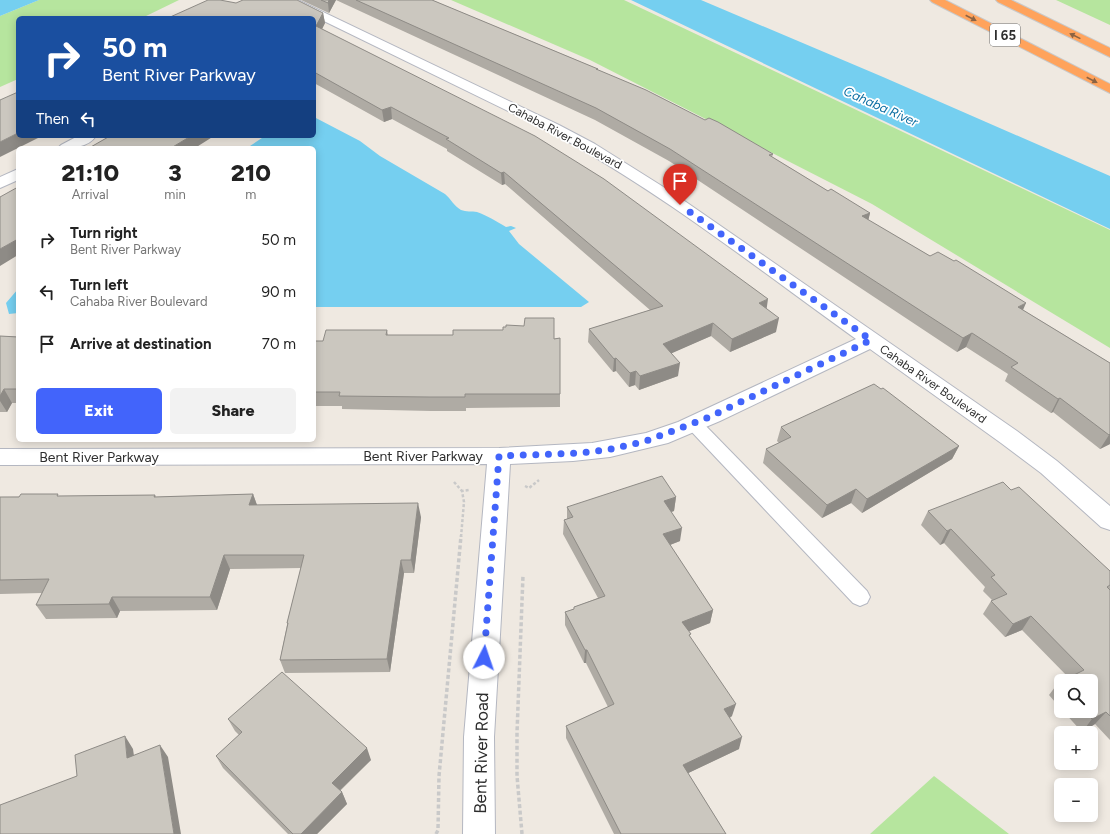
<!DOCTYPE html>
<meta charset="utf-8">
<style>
:root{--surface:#fff;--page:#f2f2f2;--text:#222;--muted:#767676;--accent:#4264fb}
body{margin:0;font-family:Figtree,sans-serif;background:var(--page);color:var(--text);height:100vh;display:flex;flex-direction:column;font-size:15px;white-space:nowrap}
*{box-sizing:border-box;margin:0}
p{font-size:13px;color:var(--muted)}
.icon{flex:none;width:22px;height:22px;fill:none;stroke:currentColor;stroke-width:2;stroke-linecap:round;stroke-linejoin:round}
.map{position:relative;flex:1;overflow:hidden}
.drawer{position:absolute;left:16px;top:146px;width:300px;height:296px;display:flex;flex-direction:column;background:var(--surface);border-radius:6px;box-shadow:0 2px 10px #0003}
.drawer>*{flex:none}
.hud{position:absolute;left:16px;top:16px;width:300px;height:122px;border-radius:6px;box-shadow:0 2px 10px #0003;background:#1a4fa0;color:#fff;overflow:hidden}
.fabs{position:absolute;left:1054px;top:674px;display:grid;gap:8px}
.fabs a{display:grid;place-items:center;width:44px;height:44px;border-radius:6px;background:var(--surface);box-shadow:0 2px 10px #0003;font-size:20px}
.pin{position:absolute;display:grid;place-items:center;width:34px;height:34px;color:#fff;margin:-41px -17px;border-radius:50% 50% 50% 0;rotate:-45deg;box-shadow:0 0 4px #0007}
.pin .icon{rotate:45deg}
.me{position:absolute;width:44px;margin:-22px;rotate:4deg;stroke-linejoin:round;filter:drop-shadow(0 0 3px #0008)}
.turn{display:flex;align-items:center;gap:14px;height:84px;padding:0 20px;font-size:18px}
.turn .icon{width:52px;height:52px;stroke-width:2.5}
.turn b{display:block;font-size:28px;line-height:34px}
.then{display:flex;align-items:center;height:38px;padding:0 20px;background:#0003;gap:8px;font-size:15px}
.eta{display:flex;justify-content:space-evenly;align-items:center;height:68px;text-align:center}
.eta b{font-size:24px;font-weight:800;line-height:28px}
.cta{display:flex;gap:8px;margin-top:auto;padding:8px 20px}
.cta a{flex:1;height:46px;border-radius:6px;background:var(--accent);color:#fff;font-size:16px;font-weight:800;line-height:46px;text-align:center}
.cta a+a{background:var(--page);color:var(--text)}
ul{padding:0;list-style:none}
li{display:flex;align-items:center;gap:12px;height:52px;padding:0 20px}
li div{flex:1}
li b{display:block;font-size:15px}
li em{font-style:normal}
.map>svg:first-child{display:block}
.green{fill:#b6e59e}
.water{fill:#75cff0}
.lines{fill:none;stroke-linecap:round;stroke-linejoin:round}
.lane-casing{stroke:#b4b7c1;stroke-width:2}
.street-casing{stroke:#b4b7c1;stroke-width:2}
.highway-casing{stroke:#c9c9c9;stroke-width:2}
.path-far1{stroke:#c9c9c9;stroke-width:2.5;stroke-dasharray:3 2;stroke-linecap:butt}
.path{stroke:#c9c9c9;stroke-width:3.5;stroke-dasharray:4 2.5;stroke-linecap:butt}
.lane{fill:#fff;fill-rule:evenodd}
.street{fill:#fff;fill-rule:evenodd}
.highway{fill:#ffa35c;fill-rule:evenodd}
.wall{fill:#afaba4}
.shaded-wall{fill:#8e8b86}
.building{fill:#cbc7bf;stroke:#8e8b86}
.oneway{fill:#8c6343}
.route{stroke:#4264fb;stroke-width:7;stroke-dasharray:0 12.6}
.labels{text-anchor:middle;stroke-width:3.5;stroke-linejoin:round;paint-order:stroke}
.far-street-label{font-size:12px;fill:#2e2e2e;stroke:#fff}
.shield{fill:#fff;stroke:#6d6d6d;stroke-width:1}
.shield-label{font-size:13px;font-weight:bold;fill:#2e2e2e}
.far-water-label{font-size:13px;font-style:italic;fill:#0d6fa3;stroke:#fff}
.street-label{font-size:14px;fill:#2e2e2e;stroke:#fff}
.near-street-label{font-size:17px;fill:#2e2e2e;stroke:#fff}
</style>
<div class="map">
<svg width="1110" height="834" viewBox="0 0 1110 834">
<rect width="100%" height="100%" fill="#efe9e1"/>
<path class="green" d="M39 0H179L142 18H18V79L0 87V16Z
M451 0H624L1110 230V348L872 204 590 60Z
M1056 0H1110V25Z
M934 776 1009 834H870Z"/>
<path class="water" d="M0 0H39L0 16Z
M631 0H701L883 77 1110 176V229Z
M314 117 360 141 380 156 445 194C451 199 454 206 461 210 466 212 472 211 477 212 488 216 496 221 506 227L511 226 516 228 509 231 519 244 589 302 581 307H314V148H247L265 136H314Z
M18 289V313L9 314 6 303Z"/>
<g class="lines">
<defs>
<path id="lane" d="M694 418 700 420 867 591 870 597 867 603 860 606 853 603 688 428 685 424 688 420Z"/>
<path id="street" d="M283 0H298L559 125 595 144 673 193 1017 431 1057 461 1110 506V530L1101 527 1041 473 1001 443 870 349 720 421 668 443 610 457 573 461 510 464 494 737 495 834H463L464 737 487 464 0 465V449L499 448 592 443 646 433 678 422 856 339C757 268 657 189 549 131L285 2Z
M78 136H96C88 148 72 148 58 148L61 145Z
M18 169V180L0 188V177Z"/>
<path id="highway" d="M930 0H945L1110 84V93L932 2Z
M996 0H1011L1110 48V57L998 2Z"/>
</defs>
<use href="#lane" class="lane-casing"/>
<use href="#street" class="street-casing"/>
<use href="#highway" class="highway-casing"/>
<path class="path-far1" d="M454 482 462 491
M525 486 529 488 539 480
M461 537 464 502 462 491 469 490"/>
<path class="path" d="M436 834 438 830 439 776 461 536
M522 834 517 776V733L523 575"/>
<use href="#lane" class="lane"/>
<use href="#street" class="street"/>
<use href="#highway" class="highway"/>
</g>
<path class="wall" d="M301 0H432L598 69V70L773 154 772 157 828 191 870 213 868 220 1023 310 1110 363V444L1100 449 1053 412 1051 413 1005 381 1008 374 966 347 957 352 669 161 595 120 336 0 329 13Z
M236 3 323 13 325 23 322 29 766 309 776 332 730 352 711 336 671 353 678 376 639 390 635 385 629 387 616 371 613 372 588 342 589 329 650 310 505 184 502 185 447 151V149L392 119 384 122 314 83V18Z
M387 330 388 335 554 339 560 338V407L466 408V411H431L342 409V406H314V341H323Z
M0 336 18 337V403H12L7 412H0Z
M781 427 959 446 952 459 862 513 851 503 822 518 763 463 766 449 779 443 777 441Z
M1011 490 1110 571V740L1095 724 1082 732 1063 711H1091L1069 678 1022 630 1005 637 983 614 991 601 992 600 983 591 985 587 944 543 940 545 921 525 928 511Z
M253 494 257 505 421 517 414 573H404L390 672 285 673 280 660 287 625V623L301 568 230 569 217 610 120 611 117 618 46 619 36 605 42 593 0 594V497L155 495 156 497Z
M676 497 674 511 671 512 680 541 670 545 713 610 710 623 689 631 690 637 732 716 730 718 739 749 688 773 726 834H614L566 738V726L608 707 586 663H584L565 625V612L574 609V607L598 598 563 534 564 520 567 519V507Z
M1061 681V709L1049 695 1058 683Z
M228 719 371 760 340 791 342 792 347 804 317 834H288L223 768 216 756 239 735 235 731Z"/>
<path class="shaded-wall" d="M329 0H336L329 13 328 3Z
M323 13 325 23 318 37 316 26Z
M391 107 392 119 384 122 382 110Z
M18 133V136H42L0 157V142Z
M191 136H214L195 148H171Z
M504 172 505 184 502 185 501 173Z
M870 213 867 226 862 216Z
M18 239V255L0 266V249Z
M768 299 766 313 759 303Z
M1026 303 1020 317 1018 307Z
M779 318 776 332 730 352 732 339Z
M713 323 711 336 661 358 663 344Z
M972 333 966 347 957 352 963 338Z
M616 358V371L613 372 614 359Z
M680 363 678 376 639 390 640 376Z
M636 371 635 385 629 387 630 373Z
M4 389 12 403 7 412 0 401V396Z
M1060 398 1053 412 1051 413 1058 399Z
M1110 434V444L1100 449 1109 435Z
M959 446 952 459 862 513 867 499Z
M856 489 851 503 822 518 827 505Z
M253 494 258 508 249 505Z
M676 497 674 511 662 515 664 501Z
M418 503 421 517 414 573 411 560Z
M682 528 680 541 662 548 663 534Z
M951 529 944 543 940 545 947 531Z
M224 555 230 569 217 610 210 597Z
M401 560 404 573 390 672 387 659Z
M112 597 120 611 117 618 109 604Z
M713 610 710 623 680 635 682 622Z
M1031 616 1022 630 1005 637 1013 624Z
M585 650H587L586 663H584Z
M736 704 732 716 721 722 724 709Z
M1106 712 1095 724 1082 732 1092 719Z
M125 736 133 749 136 770 127 758Z
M742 737 739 749 680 777 683 765Z
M160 745 168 757 181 834H174Z
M367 748 371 760 336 794 332 783Z
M342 792 347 804 317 834H301Z"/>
<path class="building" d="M208 0H220L236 3 243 0H297L323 13 316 26 535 136 604 179 768 299 759 303 779 318 732 339 713 323 663 344 680 363 640 376 636 371 630 373 616 358 614 359 589 329 663 306 504 172 501 173 446 139 449 138 391 107 382 110 314 72V18H168Z
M321 0H329L328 3Z
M356 0H432L598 69H596L646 90 705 120 709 118 718 122 773 154 769 155 828 191 831 189 870 213 862 216 930 256 938 252 954 261 956 260 1026 303 1018 307 1110 363V434L1109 435 1060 398 1058 399 1011 367 1018 363 972 333 963 338 670 149 596 108Z
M18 92V133L0 142V100Z
M110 136H191L171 148H89Z
M18 187V239L0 249V197Z
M525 318H554V339L560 338V394H465V397H429L339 396 340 392H314V341H323L326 330H387L386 335H453V330H503V327H506V325L524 326Z
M0 336 18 337V389H4L0 396Z
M874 384 881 389 883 388 959 446 867 499 856 489 827 505 766 449 791 437 781 427Z
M662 476 676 497 664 501 682 528 663 534 713 610 682 622 691 634 689 635 736 704 724 709 742 737 683 765 726 834H621L566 726 614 704 587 650H585L565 612 574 609V607L605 596 564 520 573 517 567 507Z
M1003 482 1011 490 1019 487 1110 571V585L1107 587 1110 590V716L1106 712 1092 719 1085 711H1091V681H1062L1084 670 1031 616 1013 624 991 601 1007 594 991 577 995 575 951 529 947 531 928 511Z
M21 494H58L57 496 155 495 154 497 253 494 249 505 418 503 411 560H401L387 659 280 660 288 623H287L304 555H224L210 597H112L109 604 36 605 49 579 0 580V497H19Z
M282 672 367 748 332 783 342 792 301 834H293L216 756 242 732 228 719Z
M1061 681V686L1058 683Z
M125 736 127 758 160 745 174 834H0V805L77 776 75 755Z"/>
<defs><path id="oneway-solid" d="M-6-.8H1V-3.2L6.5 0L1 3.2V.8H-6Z"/></defs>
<g class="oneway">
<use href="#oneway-solid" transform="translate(971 18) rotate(27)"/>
<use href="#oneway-solid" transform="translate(1075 36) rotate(-154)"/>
<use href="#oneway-solid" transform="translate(1092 80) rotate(27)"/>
</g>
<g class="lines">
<path class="route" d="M484 658 499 456 581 453 612 449 646 441 707 418 871 340 680 205"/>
</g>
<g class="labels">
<g class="far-street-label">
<text transform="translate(565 136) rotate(28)" y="4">Cahaba River Boulevard</text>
<text transform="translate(933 384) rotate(35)" y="4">Cahaba River Boulevard</text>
</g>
<rect class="shield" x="990" y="24" width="30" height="22" rx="3"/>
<g class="shield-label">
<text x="1005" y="40">I 65</text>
</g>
<g class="far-water-label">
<text transform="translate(881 106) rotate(24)" y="5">Cahaba River</text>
</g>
<g class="street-label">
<text x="423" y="461">Bent River Parkway</text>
<text x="99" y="462">Bent River Parkway</text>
</g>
<g class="near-street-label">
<text transform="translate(481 753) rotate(-89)" y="6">Bent River Road</text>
</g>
</g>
</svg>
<div class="fabs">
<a><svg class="icon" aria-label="search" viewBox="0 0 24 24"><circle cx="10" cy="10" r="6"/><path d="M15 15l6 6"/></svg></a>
<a>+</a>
<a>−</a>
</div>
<div class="pin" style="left:680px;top:205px;background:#d93025"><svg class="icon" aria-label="arrive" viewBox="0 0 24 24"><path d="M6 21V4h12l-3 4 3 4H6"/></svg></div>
<svg class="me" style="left:484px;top:658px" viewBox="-20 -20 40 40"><circle r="19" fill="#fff"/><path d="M0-13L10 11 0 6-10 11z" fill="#4264fb"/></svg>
<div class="hud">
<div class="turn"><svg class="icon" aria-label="right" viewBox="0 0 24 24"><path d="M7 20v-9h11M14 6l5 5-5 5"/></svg><div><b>50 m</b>Bent River Parkway</div></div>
<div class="then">Then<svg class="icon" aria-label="left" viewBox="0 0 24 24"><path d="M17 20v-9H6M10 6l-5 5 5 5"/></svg></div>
</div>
<section class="drawer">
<div class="eta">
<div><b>21:10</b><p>Arrival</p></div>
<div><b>3</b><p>min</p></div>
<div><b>210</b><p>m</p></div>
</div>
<ul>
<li><svg class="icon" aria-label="right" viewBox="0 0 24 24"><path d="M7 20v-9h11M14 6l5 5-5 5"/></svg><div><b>Turn right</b><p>Bent River Parkway</p></div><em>50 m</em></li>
<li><svg class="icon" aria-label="left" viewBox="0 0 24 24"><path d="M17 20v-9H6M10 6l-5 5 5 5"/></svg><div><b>Turn left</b><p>Cahaba River Boulevard</p></div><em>90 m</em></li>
<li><svg class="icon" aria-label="arrive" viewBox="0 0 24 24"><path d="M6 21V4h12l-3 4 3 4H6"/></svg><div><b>Arrive at destination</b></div><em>70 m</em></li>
</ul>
<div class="cta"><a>Exit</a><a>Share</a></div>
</section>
</div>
